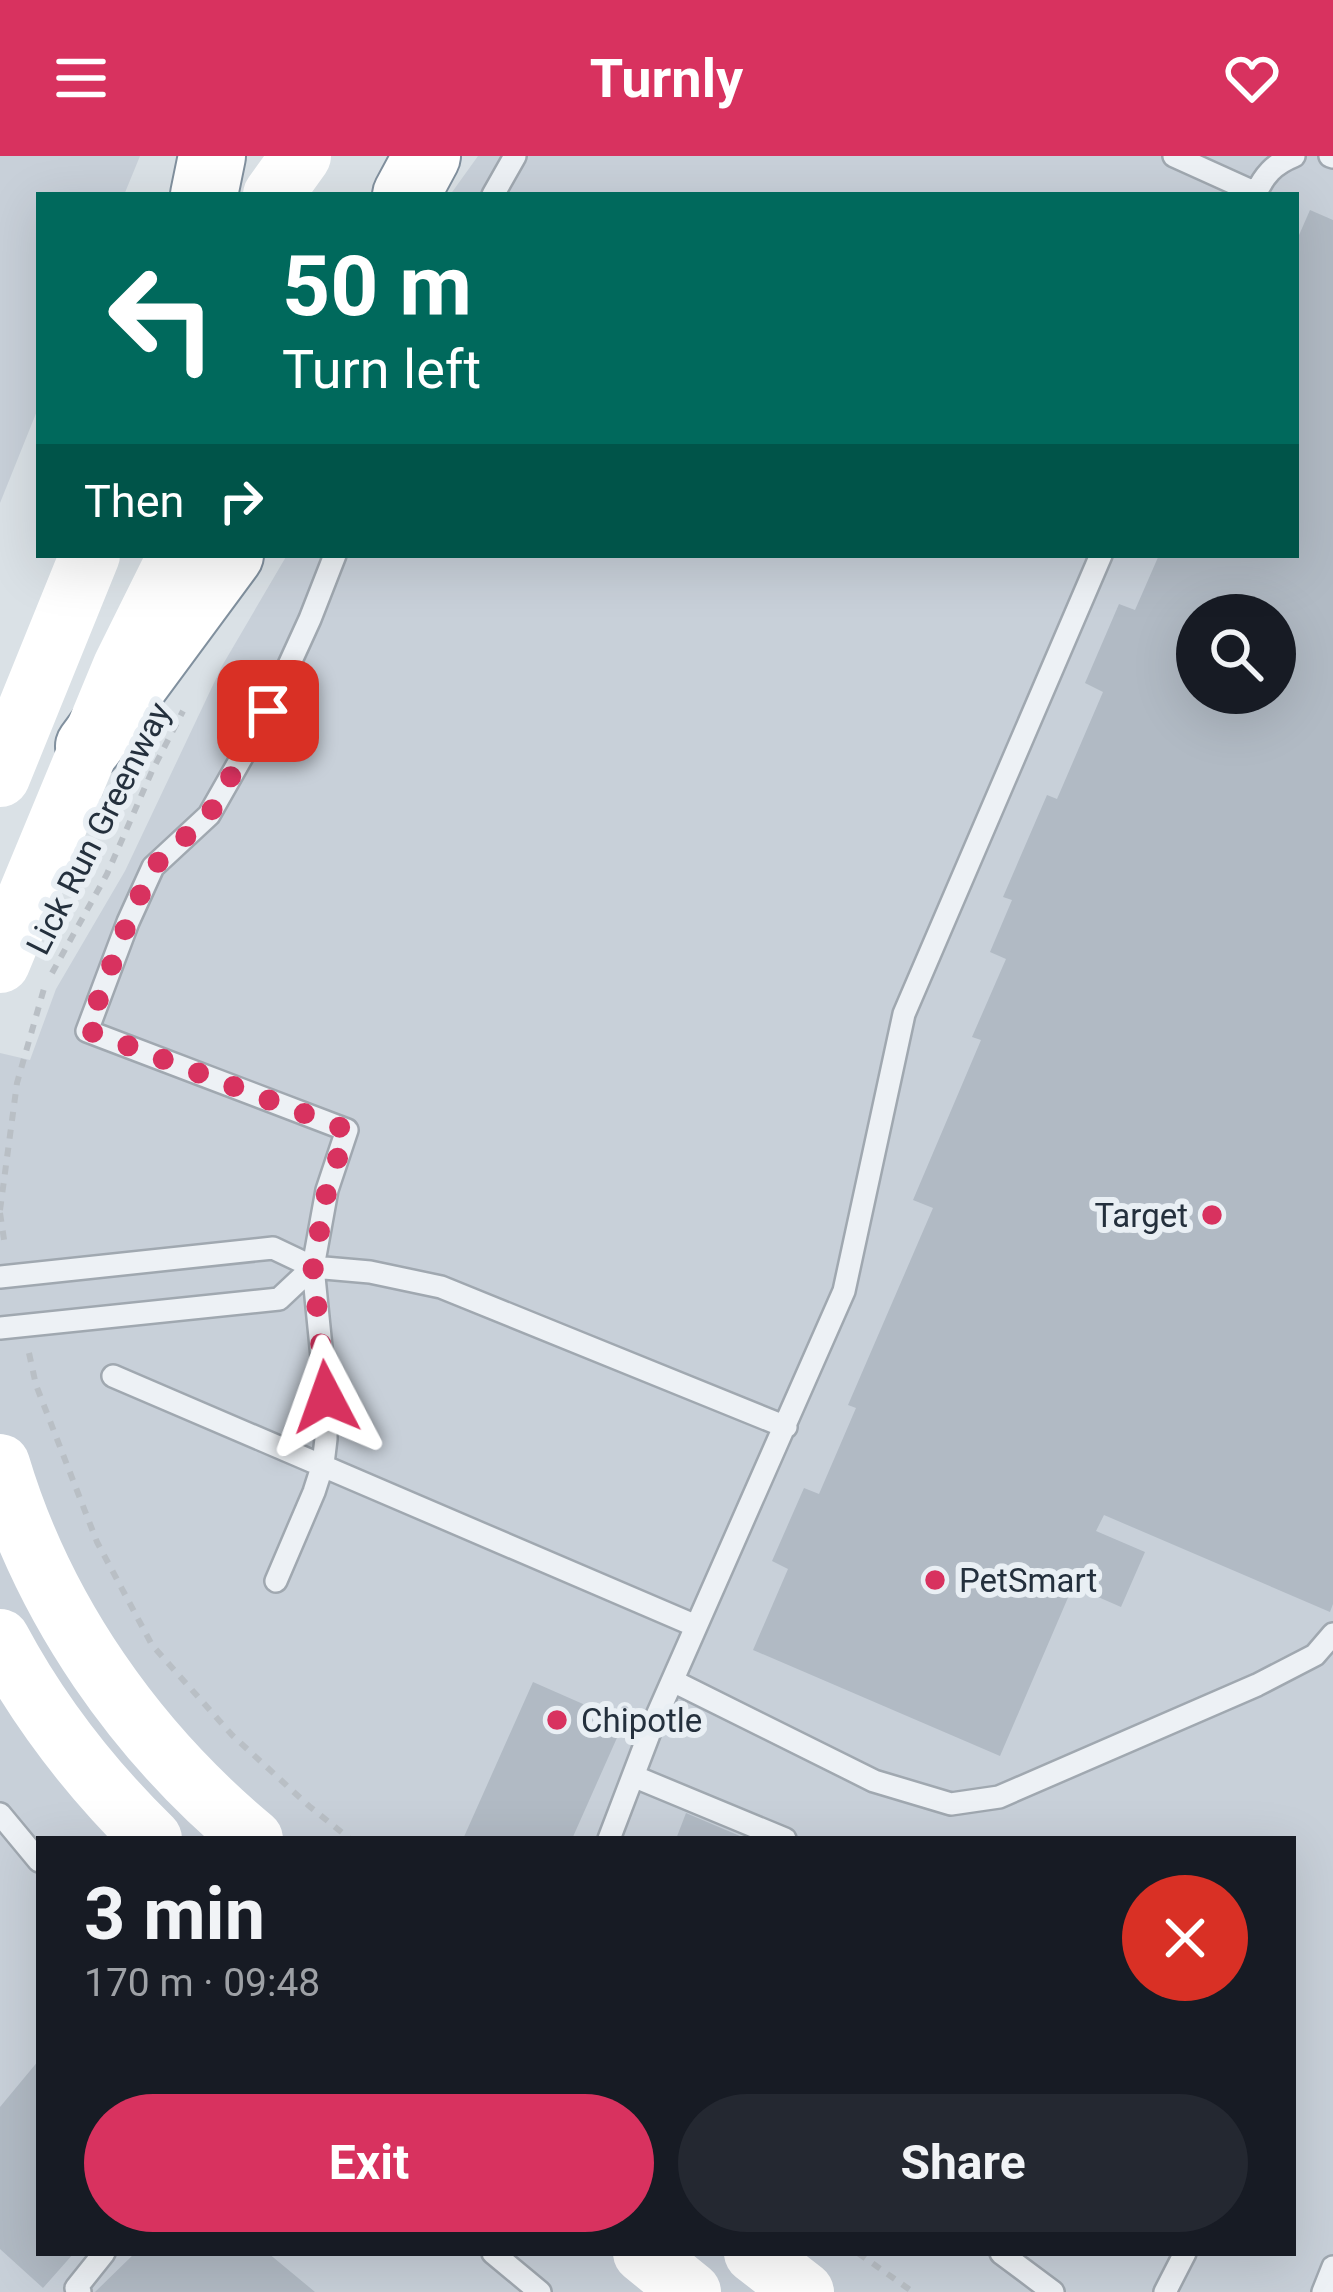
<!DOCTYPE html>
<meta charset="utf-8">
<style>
:root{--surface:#171b24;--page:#242831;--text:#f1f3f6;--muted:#9ea1a6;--accent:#d8325f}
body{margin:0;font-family:Roboto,sans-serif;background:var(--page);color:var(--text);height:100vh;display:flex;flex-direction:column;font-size:45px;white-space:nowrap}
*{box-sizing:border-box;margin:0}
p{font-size:39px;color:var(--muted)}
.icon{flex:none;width:66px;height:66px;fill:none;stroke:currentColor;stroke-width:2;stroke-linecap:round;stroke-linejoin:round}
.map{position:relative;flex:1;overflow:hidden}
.drawer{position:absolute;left:36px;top:1680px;width:1260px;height:420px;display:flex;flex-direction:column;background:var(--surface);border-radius:0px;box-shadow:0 12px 48px #0002}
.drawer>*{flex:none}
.top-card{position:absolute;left:36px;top:36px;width:1263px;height:366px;border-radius:0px;box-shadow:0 12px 48px #0002;background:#00695c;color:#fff;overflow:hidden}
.buttons{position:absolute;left:1176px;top:438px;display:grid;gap:24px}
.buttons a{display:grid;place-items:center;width:120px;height:120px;border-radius:50%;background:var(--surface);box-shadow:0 12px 48px #0002;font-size:60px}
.pin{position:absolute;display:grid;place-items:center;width:102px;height:102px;color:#fff;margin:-51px;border-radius:24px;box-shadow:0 6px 18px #0006}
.me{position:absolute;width:132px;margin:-66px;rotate:356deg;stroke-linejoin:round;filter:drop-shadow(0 0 9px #0008)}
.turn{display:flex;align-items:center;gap:42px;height:252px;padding:0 48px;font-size:54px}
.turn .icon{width:156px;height:156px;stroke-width:2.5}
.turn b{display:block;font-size:84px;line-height:102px}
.then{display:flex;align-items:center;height:114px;padding:0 48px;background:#0003;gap:24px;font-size:45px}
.round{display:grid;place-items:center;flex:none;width:126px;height:126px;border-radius:63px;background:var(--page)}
.summary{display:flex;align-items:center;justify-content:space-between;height:204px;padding:0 48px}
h1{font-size:72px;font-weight:700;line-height:90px}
.primary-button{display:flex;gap:24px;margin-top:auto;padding:24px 48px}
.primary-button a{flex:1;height:138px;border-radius:72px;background:var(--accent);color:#fff;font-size:48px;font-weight:700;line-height:138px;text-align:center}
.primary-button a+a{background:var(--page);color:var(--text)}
header{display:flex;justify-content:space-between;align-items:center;height:156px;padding:0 48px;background:var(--accent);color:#fff;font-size:54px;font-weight:700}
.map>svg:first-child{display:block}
.built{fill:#c8d0d9;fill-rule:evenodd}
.building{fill:#b1bac4;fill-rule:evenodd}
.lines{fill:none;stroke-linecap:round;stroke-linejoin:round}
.service-casing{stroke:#a0a8b0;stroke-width:26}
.motorway-casing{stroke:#81909e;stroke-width:70}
.path{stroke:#b9bfc5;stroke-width:6;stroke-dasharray:9 9;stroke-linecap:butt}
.service{stroke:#edf1f5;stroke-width:21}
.secondary{stroke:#fff;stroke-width:60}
.motorway{stroke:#fff;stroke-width:66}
.route{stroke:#d8325f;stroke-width:21;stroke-dasharray:0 37.8}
.poi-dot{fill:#d8325f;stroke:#e9eff4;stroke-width:4.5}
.labels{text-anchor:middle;stroke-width:12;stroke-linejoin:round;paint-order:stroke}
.street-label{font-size:33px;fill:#24303d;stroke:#e9eff4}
.poi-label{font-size:33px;fill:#24303d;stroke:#e9eff4;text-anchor:start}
</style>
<header><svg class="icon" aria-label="menu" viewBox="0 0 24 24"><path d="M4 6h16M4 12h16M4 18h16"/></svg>Turnly<svg class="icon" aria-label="heart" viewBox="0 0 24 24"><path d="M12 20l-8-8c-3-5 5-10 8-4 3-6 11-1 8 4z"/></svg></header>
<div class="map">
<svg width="1333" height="2136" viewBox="0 0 1333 2136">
<rect width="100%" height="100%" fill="#dae1e6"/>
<path class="built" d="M0 0H140L124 39H39V250L0 347Z
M478 0H1333V2136H0V897L30 904 56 833 125 715 222 510 287 399H1296V39H450ZM1197 459H1275V537H1197ZM39 1683H1293V2097H39Z"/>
<path class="building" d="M1310 54 1333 64V1448L1330 1456 1104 1359 1096 1375 1145 1396 1121 1451 1073 1430 1000 1600 753 1494 788 1413 772 1405 804 1332 819 1338 856 1252 848 1249 933 1052 913 1044 981 884 972 881 1006 803 990 796 1012 744 1003 741 1047 639 1057 643 1103 536 1085 527 1119 448 1135 454 1159 399H1296V86ZM1197 459H1275V537H1197Z
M533 1526 624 1566 572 1683H463Z
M686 1657 747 1683H676Z
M39 1904V2097H74L43 2132 0 2093V1951Z
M135 2097H268L315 2136H95Z"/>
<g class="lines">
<defs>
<path id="service" d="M1174 0 1256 37
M1330 0 1333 1
M493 39 515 0
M1255 39C1264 19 1274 8 1294 0
M0 1121 273 1092 313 1111 370 1116 441 1131 786 1271
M0 1172 279 1143 313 1111
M113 1220 696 1470
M276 1425 314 1336 323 1308 326 1283V1241L313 1111 327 1034 347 974 87 875 128 766 153 711 209 659 268 555 310 463 335 399
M673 1525 874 1625 951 1648 999 1641 1257 1529 1315 1499 1333 1478
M633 1620 785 1683
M0 1658 39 1705
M609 1683 651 1573 844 1135 904 858 1101 399
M493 2097 540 2136
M1001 2097 1053 2136
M80 2136 76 2132 104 2097
M1165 2136 1185 2097
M1323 2136 1333 2111"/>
<path id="motorway" d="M204 39 212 0
M406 39 427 0
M89 590 230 399"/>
</defs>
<use href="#service" class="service-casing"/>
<use href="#motorway" class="motorway-casing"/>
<path class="path" d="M52 817 107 718 152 615 183 555
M0 1054 17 927 45 829
M0 1057 5 1090
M29 1197 36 1229 97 1386 152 1489 232 1579 309 1650 350 1683
M858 2097 913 2136"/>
<use href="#service" class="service"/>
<path class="secondary" d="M273 39 301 0
M0 621 90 399
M0 807 123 510 178 399
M0 1308C44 1455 136 1586 253 1683
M0 1483C40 1558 92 1624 152 1683
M643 2097 691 2136
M754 2097 804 2136"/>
<use href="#motorway" class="motorway"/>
</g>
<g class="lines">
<path class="route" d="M268 555 209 659 153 711 128 766 87 874 347 974 327 1034 313 1111 326 1241"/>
</g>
<g class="poi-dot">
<circle cx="1212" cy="1059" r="12"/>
<circle cx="935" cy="1424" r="12"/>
<circle cx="557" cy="1564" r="12"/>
</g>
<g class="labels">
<g class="street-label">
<text transform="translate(98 672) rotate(-63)" y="12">Lick Run Greenway</text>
</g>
<g class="poi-label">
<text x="1188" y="1071" text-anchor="end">Target</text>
<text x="959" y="1436">PetSmart</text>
<text x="581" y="1576">Chipotle</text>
</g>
</g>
</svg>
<div class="buttons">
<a><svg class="icon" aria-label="search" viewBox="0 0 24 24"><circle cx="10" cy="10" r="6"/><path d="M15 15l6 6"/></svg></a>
</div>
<div class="pin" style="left:268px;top:555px;background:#d93025"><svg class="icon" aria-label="arrive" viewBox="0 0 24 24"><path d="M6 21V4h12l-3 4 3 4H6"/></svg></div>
<svg class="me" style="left:326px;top:1241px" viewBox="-20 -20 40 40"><path d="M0-17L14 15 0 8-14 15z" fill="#d8325f" stroke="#fff" stroke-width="4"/></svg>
<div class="top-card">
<div class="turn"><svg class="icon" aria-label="left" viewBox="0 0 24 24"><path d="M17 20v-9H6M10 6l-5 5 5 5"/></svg><div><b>50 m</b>Turn left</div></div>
<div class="then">Then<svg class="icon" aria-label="right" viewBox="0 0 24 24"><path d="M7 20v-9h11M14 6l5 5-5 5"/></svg></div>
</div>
<section class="drawer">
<div class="summary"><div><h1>3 min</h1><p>170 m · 09:48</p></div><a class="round" style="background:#d93025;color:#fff"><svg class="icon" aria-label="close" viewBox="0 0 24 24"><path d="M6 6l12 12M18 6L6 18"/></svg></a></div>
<div class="primary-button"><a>Exit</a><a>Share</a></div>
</section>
</div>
